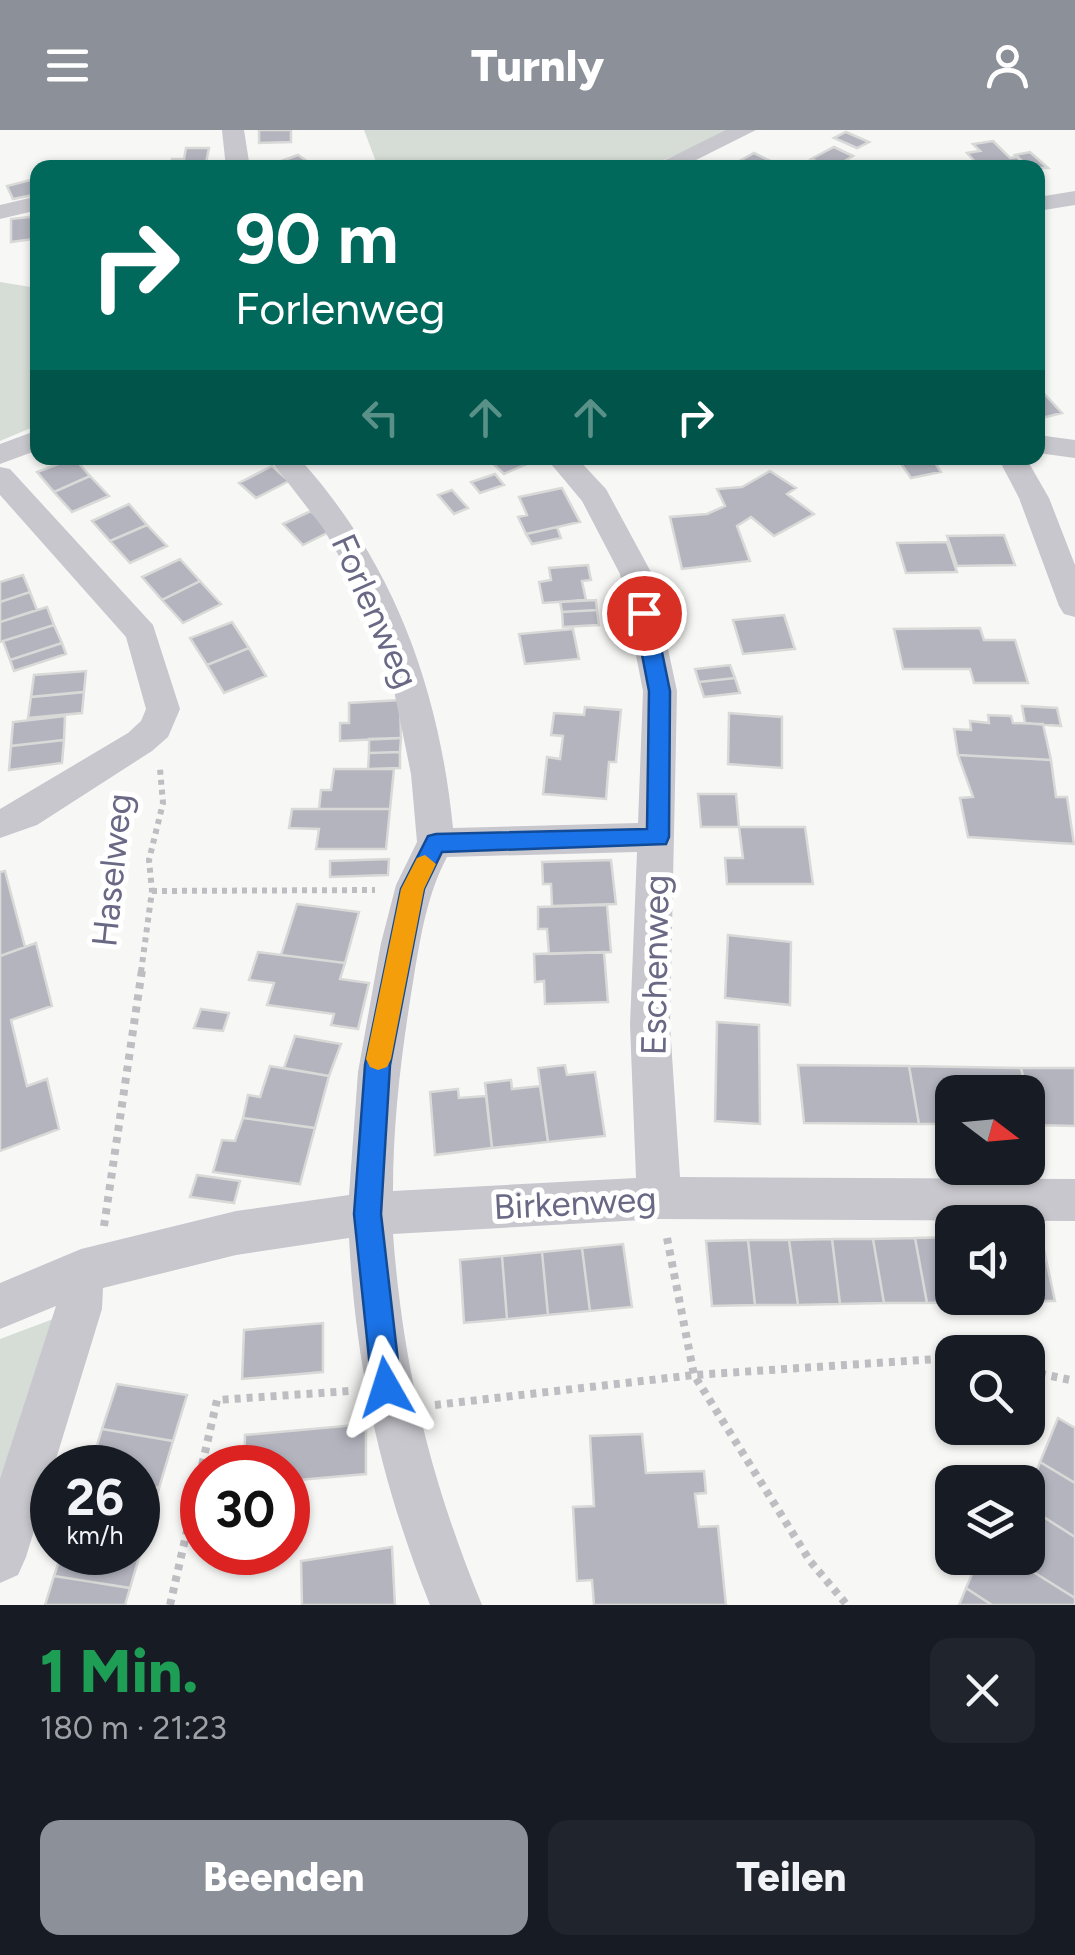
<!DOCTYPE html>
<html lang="de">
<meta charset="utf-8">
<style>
:root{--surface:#171b24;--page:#20242c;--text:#f1f3f6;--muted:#9ea1a6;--accent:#8c9099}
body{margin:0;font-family:Figtree,sans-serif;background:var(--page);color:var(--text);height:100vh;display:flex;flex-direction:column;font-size:38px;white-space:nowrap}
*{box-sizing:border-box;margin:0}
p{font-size:32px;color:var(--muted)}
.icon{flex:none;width:55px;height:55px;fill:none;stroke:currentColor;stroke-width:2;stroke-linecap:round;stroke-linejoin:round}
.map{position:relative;height:1475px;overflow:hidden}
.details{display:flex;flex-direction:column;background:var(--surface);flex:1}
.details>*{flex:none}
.guide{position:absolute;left:30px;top:30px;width:1015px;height:305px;border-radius:20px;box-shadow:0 2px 8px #0004;background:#00695c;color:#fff;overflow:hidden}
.needle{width:65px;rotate:106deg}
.fabs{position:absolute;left:935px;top:945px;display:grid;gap:20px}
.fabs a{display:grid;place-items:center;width:110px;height:110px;border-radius:20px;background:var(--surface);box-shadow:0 2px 8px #0004;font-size:50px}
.speed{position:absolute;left:30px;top:1315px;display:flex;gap:20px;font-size:50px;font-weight:700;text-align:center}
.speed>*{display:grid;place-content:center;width:130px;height:130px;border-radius:50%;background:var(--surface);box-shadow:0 2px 8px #0004;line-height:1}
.speed small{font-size:25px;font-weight:400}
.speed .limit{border:15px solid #d22;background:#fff;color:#111}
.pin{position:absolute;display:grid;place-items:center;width:85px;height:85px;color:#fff;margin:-42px;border:5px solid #fff;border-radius:50%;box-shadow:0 2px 10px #0007}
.me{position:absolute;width:110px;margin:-55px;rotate:354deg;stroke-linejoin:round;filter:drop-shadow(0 0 8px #0008)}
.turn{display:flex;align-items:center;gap:35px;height:210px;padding:0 40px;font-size:45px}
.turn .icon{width:130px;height:130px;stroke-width:2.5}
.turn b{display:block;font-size:70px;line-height:85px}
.lanes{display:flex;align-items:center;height:95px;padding:0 40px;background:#0003;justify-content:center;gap:50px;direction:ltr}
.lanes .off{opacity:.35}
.round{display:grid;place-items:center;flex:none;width:105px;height:105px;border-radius:20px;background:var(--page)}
.overview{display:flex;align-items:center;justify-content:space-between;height:170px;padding:0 40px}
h1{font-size:60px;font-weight:800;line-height:75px;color:#1e9e55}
.button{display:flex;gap:20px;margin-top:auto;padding:20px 40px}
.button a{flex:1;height:115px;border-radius:20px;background:var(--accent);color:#fff;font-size:40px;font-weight:800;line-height:115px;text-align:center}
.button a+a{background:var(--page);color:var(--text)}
header{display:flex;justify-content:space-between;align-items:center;height:130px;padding:0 40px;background:var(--accent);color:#fff;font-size:45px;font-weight:800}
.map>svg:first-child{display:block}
.green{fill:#d5ddd6}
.building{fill:#b4b4bf;stroke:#d9dad8;stroke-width:2.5}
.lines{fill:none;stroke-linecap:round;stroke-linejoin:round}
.path-far1{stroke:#bebec2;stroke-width:6;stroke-dasharray:5 5;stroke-linecap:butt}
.path{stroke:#bebec2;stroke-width:8;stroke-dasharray:6 6;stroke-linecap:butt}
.street{fill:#c7c7cd;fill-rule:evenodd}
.route{fill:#1a73e8;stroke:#114b97;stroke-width:2.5}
.slow{fill:#f59e0b}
.labels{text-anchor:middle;stroke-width:10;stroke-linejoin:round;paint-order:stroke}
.street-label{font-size:35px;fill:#6a6985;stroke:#fff}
</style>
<header><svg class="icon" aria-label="menu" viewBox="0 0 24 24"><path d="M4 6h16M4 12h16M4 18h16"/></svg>Turnly<svg class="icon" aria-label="person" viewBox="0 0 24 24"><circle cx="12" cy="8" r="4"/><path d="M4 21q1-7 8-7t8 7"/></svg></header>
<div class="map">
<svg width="1075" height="1475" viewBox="0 0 1075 1475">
<rect width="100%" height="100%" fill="#f7f8f6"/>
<path class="green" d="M364 0H734L645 38 378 37Z
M0 152 37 158 38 295 0 311Z
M61 1186 0 1403V1209Z"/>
<path class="building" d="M259 0H291V12L259 13Z
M846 2 869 12 857 18 834 8Z
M993 11 1010 28 1018 27 1024 33 981 38 967 23 980 21 973 14Z
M834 17 853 26 833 38 811 29Z
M186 18H209L205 38H171L172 29H184Z
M1030 22 1048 38H1029L1015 25Z
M754 23 775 33 766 38H727Z
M298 25 313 35 262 38Z
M38 48V64L13 69 7 56Z
M38 86 34 109 11 112V89Z
M1038 257 1062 283 1038 289Z
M74 328 90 346 54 362 37 342Z
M487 328H533L536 330 504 344Z
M897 328H947L933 330 941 342 911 348Z
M272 336 289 351 256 368 239 353Z
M770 341 796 358 787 364 814 384 774 406 751 387 737 396 750 431 682 439 670 387 707 384 725 376 717 359 742 357Z
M495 344 504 355 480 363 471 352Z
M90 346 109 366 72 382 54 362Z
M562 358 580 392 526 404 518 387 527 385 519 367Z
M452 360 468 378 454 384 438 365Z
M129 374 147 395 110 411 92 391Z
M311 381 331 401 303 415 283 394Z
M147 395 167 416 130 433 110 411Z
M557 397 561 408 532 414 526 404Z
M1004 405 1015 435 957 436 947 406Z
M947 412 957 442 906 443 897 413Z
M180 429 200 451 162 470 142 447Z
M588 435 591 450 582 451 586 470 543 473 539 452 551 450 549 438Z
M23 445 30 462 0 472V452Z
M200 451 221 474 183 493 162 470Z
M30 462 37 480 0 492V472Z
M596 470 597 480 562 482 560 472Z
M47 477 54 495 0 512V492Z
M597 480 599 495 563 497 562 482Z
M784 485 795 519 743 524 733 490Z
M232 492 249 518 207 535 190 508Z
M54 495 62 513 10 530 3 511Z
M980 498 984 510H1015L1028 553H974L970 539H903L894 499Z
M573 499 579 529 525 534 519 504Z
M62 513 66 524 14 541 10 530Z
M249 518 266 546 224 563 207 535Z
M730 535 735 548 699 552 695 539Z
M86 541 84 562 31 567 34 545Z
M735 548 740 563 704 567 699 552Z
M84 562 82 583 28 588 31 567Z
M400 570 401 608 340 611V593H349V573Z
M1022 576 1057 578 1061 596 1025 593Z
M585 577 621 580 616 632H609L606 669 543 664 547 627 560 629 563 606 551 605 554 583 584 585Z
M729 583 782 587V638L728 634Z
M988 585 1011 586 1013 593 1043 594 1051 630 958 625 954 599 971 600 970 591 989 593Z
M65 586 64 610 11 616 13 592Z
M401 608 400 622 369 623V609Z
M64 610 62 633 9 640 11 616Z
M400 622V638L368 639 369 623Z
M958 625 1051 630 1056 667H1067L1074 714 968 707 960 668 973 667Z
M334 639H394L390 679H319L321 660H331Z
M698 664H736L739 697H701Z
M292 679H390L386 719H316L319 699 289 698Z
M739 697H805L813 754H727L725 728H743Z
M389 729 388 745 330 747V731Z
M611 730 616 774 552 776 551 754H543L542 732Z
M5 741 25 817 0 826V742Z
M297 774 359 782 345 833 281 825Z
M607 775 611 822 549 824 547 799H538V777Z
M728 805 791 812 790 875 725 868Z
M36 813 52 876 11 890 27 956 47 949 59 999 0 1021V826Z
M258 822 345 833 340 849 369 853 358 899 331 895 334 884 267 875 274 853 249 850Z
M604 822 608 872 545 874 544 851 535 852 534 824Z
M201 879 229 883 223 901 194 898Z
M717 892 759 895 760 994 715 991Z
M295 906 341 914 329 946 284 938Z
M565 935 567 945 595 942 605 1006 548 1012 538 938Z
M798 935 909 936 919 994 804 993Z
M270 936 329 946 315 998 243 988 248 965 260 967Z
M909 936 1021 938 1027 962H952V994H919Z
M1021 938H1075V996L1034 995Z
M511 950 512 959 540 956 548 1012 492 1018 485 953Z
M458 959 459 968 486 966 492 1018 435 1025 430 962Z
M243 988 315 998 300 1054 213 1042 222 1010 235 1011Z
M197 1045 240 1051 234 1073 190 1067Z
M1041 1106 1055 1171H1013L1012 1168H1028V1107Z
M952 1107V1168H969L970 1172 927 1173 915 1108Z
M915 1108 927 1173H884L873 1109Z
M832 1109 840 1174 798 1175 789 1110Z
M832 1109H873L884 1173 840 1174Z
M748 1110 755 1175 712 1176 706 1111Z
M748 1110H789L798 1175H755Z
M623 1114 632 1177 590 1181 582 1118Z
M582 1118 590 1181 548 1185 542 1122Z
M542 1122 548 1185 507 1189 502 1126Z
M502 1126 507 1189 464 1193 460 1130Z
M323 1193V1242L242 1249 244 1200Z
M117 1254 187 1265 173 1311 102 1299Z
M1058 1288 1075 1298V1353L1040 1332Z
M366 1294V1344L288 1351V1338H244L245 1305Z
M102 1299 173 1311 159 1358 138 1354V1338H90Z
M642 1304 646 1343 704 1341 706 1363 695 1364 699 1397 718 1396 726 1475H594L592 1450 577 1451 573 1377 594 1376 590 1306Z
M1040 1332 1075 1353V1407L1028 1377V1363Z
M138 1354 159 1358 145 1407 138 1406Z
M1028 1377 1075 1407V1468L1011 1428H1028Z
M138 1406 145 1407 130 1458 54 1446 62 1422H138Z
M392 1417 395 1475H302L301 1431Z
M979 1428H1011L1075 1468V1475H992L966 1458Z
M54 1446 130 1458 125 1475H45Z
M966 1458 992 1475H959Z"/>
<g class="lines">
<path class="path-far1" d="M152 761 375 760
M141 842 152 761 149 730 163 673 160 639"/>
<path class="path" d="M104 1096 142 840
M667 1108 694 1245 810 1431 847 1475
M1028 1241 1075 1251
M435 1275 694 1245 952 1228
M170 1475 217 1270 350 1261"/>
<path class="street" d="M222 0H244L250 38H226Z
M726 0H756L680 38H649Z
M1075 61V75L1038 81V67Z
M38 66V80L0 89V75Z
M38 300V320L0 334V314Z
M1038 305 1075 310V328L1038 323Z
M269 328H299C394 433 439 558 453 698L638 693 643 561 620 444 582 371 546 328H577L606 359 652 444 677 561 670 895 680 1047 1075 1049V1091L659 1089 393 1104C403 1238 431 1351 482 1475H430C381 1352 356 1240 349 1108L236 1125 103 1158 102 1179 26 1427 18 1445 0 1453V1349L56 1176 0 1199V1153L81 1119 236 1081 349 1065 358 942 381 813 396 755 417 712 411 644 390 541 360 463 323 398ZM637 722 630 895 636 1048 393 1061C393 989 402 918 414 846 421 805 427 765 447 727Z
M998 328H1026L1049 368 1075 435V487L1064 484 1059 476 1019 368Z
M0 337 10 339 153 495 180 579 168 607 152 621 37 695 0 708V679L128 603 141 591 146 579 126 507 0 365Z"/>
</g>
<path class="route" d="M644 476 654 483 670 561 669 707 666 714 442 722 424 759 390 935 381 1084 401 1257 397 1267 386 1271 376 1267 372 1257 354 1084 365 935 401 759 428 706 436 704 647 699 649 561 634 483Z"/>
<path class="slow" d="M425 725 436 734 424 759 391 929 387 937 378 940 370 937 366 929 401 759 417 728Z"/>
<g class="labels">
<g class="street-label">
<text transform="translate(375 481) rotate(66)" y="12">Forlenweg</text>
<text transform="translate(112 740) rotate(-84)" y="12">Haselweg</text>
<text transform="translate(655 835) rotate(-89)" y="12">Eschenweg</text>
<text transform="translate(575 1073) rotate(-3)" y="12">Birkenweg</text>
</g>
</g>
</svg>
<div class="fabs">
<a><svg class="needle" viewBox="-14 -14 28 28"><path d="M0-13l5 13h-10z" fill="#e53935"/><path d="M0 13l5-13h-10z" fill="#9ea1a6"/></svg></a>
<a><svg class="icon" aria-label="sound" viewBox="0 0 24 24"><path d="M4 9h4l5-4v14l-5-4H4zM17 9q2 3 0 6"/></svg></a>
<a><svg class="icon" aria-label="search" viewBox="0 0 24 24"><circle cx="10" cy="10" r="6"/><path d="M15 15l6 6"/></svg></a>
<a><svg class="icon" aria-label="layers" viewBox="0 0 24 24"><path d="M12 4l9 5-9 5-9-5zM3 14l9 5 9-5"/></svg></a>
</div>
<div class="speed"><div>26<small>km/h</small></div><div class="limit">30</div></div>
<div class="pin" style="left:644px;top:483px;background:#d93025"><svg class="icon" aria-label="arrive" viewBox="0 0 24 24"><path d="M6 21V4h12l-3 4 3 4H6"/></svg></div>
<svg class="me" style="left:386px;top:1257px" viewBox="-20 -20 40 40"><path d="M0-17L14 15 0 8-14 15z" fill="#1a73e8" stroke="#fff" stroke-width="4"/></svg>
<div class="guide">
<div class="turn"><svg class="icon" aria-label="right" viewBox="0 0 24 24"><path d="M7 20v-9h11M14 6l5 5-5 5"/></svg><div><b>90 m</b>Forlenweg</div></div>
<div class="lanes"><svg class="icon off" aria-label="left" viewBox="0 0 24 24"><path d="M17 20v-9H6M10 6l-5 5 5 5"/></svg><svg class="icon off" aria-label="ahead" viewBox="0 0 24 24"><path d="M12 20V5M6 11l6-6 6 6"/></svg><svg class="icon off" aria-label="ahead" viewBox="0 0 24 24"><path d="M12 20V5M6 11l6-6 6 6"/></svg><svg class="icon" aria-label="right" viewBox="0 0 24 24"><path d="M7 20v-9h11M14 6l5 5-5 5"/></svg></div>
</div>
</div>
<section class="details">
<div class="overview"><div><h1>1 Min.</h1><p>180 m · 21:23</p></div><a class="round"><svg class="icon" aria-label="close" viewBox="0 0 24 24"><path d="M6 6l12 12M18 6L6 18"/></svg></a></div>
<div class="button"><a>Beenden</a><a>Teilen</a></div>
</section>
